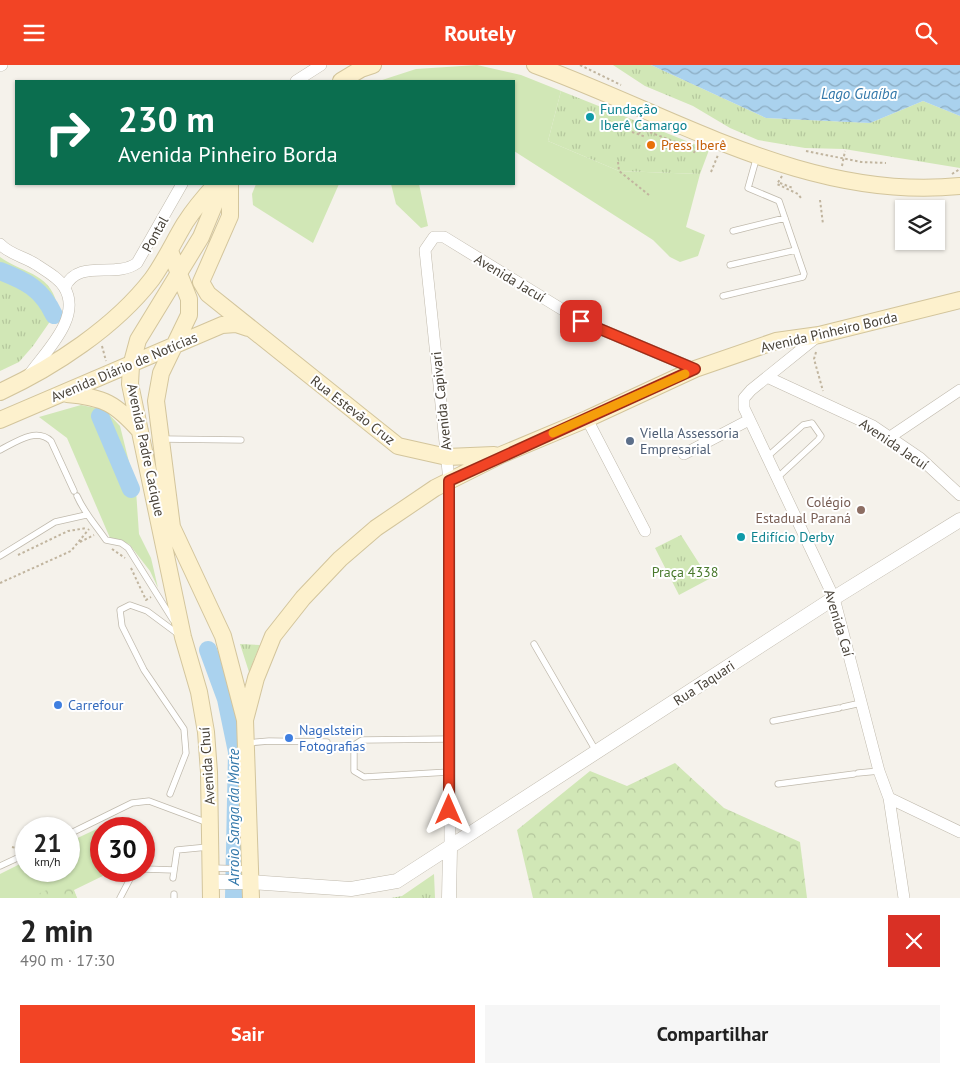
<!DOCTYPE html>
<html lang="pt">
<meta charset="utf-8">
<style>
:root{--surface:#fff;--page:#f6f6f6;--text:#222;--muted:#767676;--accent:#f24425}
body{margin:0;font-family:"PT Sans",sans-serif;background:var(--page);color:var(--text);height:100vh;display:flex;flex-direction:column;font-size:19px;white-space:nowrap}
*{box-sizing:border-box;margin:0}
p{font-size:16px;color:var(--muted)}
.icon{flex:none;width:28px;height:28px;fill:none;stroke:currentColor;stroke-width:2;stroke-linecap:round;stroke-linejoin:round}
.map{position:relative;height:833px;overflow:hidden}
.sheet{display:flex;flex-direction:column;background:var(--surface);flex:1}
.sheet>*{flex:none}
.guide{position:absolute;left:15px;top:15px;width:500px;height:105px;border-radius:0px;box-shadow:0 1px 4px #0004;background:#0b6e4f;color:#fff;overflow:hidden}
.buttons{position:absolute;left:895px;top:135px;display:grid;gap:10px}
.buttons a{display:grid;place-items:center;width:50px;height:50px;border-radius:0px;background:var(--surface);box-shadow:0 1px 4px #0004;font-size:25px}
.speed{position:absolute;left:15px;top:752px;display:flex;gap:10px;font-size:25px;font-weight:700;text-align:center}
.speed>*{display:grid;place-content:center;width:65px;height:65px;border-radius:50%;background:var(--surface);box-shadow:0 1px 4px #0004;line-height:1}
.speed small{font-size:12px;font-weight:400}
.speed .limit{border:8px solid #d22;background:#fff;color:#111}
.pin{position:absolute;display:grid;place-items:center;width:42px;height:42px;color:#fff;margin:-21px;border-radius:10px;box-shadow:0 2px 8px #0006}
.me{position:absolute;width:55px;margin:-28px;rotate:0deg;stroke-linejoin:round;filter:drop-shadow(0 0 4px #0008)}
.turn{display:flex;align-items:center;gap:18px;height:105px;padding:0 20px;font-size:22px}
.turn .icon{width:65px;height:65px;stroke-width:2.5}
.turn b{display:block;font-size:35px;line-height:42px}
.round{display:grid;place-items:center;flex:none;width:52px;height:52px;border-radius:0px;background:var(--page)}
.overview{display:flex;align-items:center;justify-content:space-between;height:85px;padding:0 20px}
h1{font-size:30px;font-weight:600;line-height:38px}
.primary-button{display:flex;gap:10px;margin-top:auto;padding:10px 20px}
.primary-button a{flex:1;height:58px;border-radius:0px;background:var(--accent);color:#fff;font-size:20px;font-weight:600;line-height:58px;text-align:center}
.primary-button a+a{background:var(--page);color:var(--text)}
header{display:flex;justify-content:space-between;align-items:center;height:65px;padding:0 20px;background:var(--accent);color:#fff;font-size:22px;font-weight:600}
.map>svg:first-child{display:block}
.green{fill:#d1e7b6}
.forest{fill:url(#forest-crowns)}
.park{fill:url(#park-tufts)}
.water{fill:url(#water-waves)}
.lines{fill:none;stroke-linecap:round;stroke-linejoin:round}
.river{stroke:#aad2ee;stroke-width:18}
.service-casing{stroke:#c0baad;stroke-width:7}
.minor-casing{stroke:#c0baad;stroke-width:12}
.tertiary-casing{stroke:#c0baad;stroke-width:15}
.secondary-casing{stroke:#d3c59c;stroke-width:18}
.path{stroke:#c1b59f;stroke-width:2;stroke-dasharray:2.5 2.5;stroke-linecap:butt}
.service{stroke:#fff;stroke-width:5.5}
.minor{stroke:#fff;stroke-width:11}
.tertiary{stroke:#fff;stroke-width:14}
.secondary{stroke:#fdf1cd;stroke-width:16}
.route-casing{stroke:#9d2c18;stroke-width:12}
.route{stroke:#f24425;stroke-width:9}
.slow{stroke:#f59e0b;stroke-width:9}
.culture-dot{fill:#0f9aa8;stroke:#fff;stroke-width:2}
.food-dot{fill:#e8710a;stroke:#fff;stroke-width:2}
.service-dot{fill:#5c6f8a;stroke:#fff;stroke-width:2}
.education-dot{fill:#8d6e63;stroke:#fff;stroke-width:2}
.shop-dot{fill:#3f7fe0;stroke:#fff;stroke-width:2}
.labels{text-anchor:middle;stroke-width:4;stroke-linejoin:round;paint-order:stroke}
.culture-label{font-size:14px;fill:#0d838f;stroke:#fff;text-anchor:start}
.food-label{font-size:14px;fill:#c56008;stroke:#fff;text-anchor:start}
.street-label{font-size:14px;fill:#494339;stroke:#fff}
.service-label{font-size:14px;fill:#4e5e75;stroke:#fff;text-anchor:start}
.education-label{font-size:14px;fill:#785e54;stroke:#fff;text-anchor:end}
.park-label{font-size:14px;fill:#4a7a2d;stroke:#fff}
.shop-label{font-size:14px;fill:#366cbe;stroke:#fff;text-anchor:start}
.water-label{font-size:15px;font-style:italic;fill:#3378aa;stroke:#fff}
</style>
<header><svg class="icon" aria-label="menu" viewBox="0 0 24 24"><path d="M4 6h16M4 12h16M4 18h16"/></svg>Routely<svg class="icon" aria-label="search" viewBox="0 0 24 24"><circle cx="10" cy="10" r="6"/><path d="M15 15l6 6"/></svg></header>
<div class="map">
<svg width="960" height="833" viewBox="0 0 960 833">
<defs>
<pattern id="forest-crowns" width="20" height="18" patternUnits="userSpaceOnUse" patternTransform="scale(1.25)"><rect width="20" height="18" fill="#d1e7b6"/><path d="M2 6a3 3 0 1 1 6 0M12 15a3 3 0 1 1 6 0" fill="none" stroke="#b5c79d"/></pattern>
<pattern id="park-tufts" width="24" height="20" patternUnits="userSpaceOnUse" patternTransform="scale(1.25)"><rect width="24" height="20" fill="#d1e7b6"/><path d="M3 7l-1-3M5 7V3M7 7l1-3M15 17l-1-3M17 17v-4M19 17l1-3" fill="none" stroke="#b5c79d"/></pattern>
<pattern id="water-waves" width="16" height="10" patternUnits="userSpaceOnUse" patternTransform="scale(1.25)"><rect width="16" height="10" fill="#aad2ee"/><path d="M0 5q4-4 8 0t8 0" fill="none" stroke="#8cacc2"/></pattern>
</defs>
<rect width="100%" height="100%" fill="#f5f2eb"/>
<path class="green" d="M477 0 521 10 561 26 548 76 619 106 700 109 686 162 705 170 698 191 680 197 670 192 653 175 514 86V16H379L416 4Z
M256 119H339L313 178 253 140 252 129Z
M391 119H419L428 161 421 163 396 139Z
M81 340 105 345 120 361 136 425 139 469 151 493 158 523 150 506 129 479 110 473 67 373 39 352Z
M103 761 105 764H101V806H113L74 825 77 833H0V809L26 796V806H69V777Z"/>
<path class="forest" d="M675 698 724 743 800 777 807 833H533L517 765 590 706 627 721Z
M69 815 77 833H29Z"/>
<path class="park" d="M613 0H651L766 53 870 58 923 36 960 51V103L844 84 805 83 758 75 730 63 693 41 645 21Z
M561 26 709 85 700 109 619 106 548 76Z
M0 192C26 210 53 208 58 245L33 281 19 297 0 306Z
M681 470 709 514 679 530 655 483Z
M240 579 260 580 249 607Z
M434 809 435 833H391L402 831Z"/>
<path class="water" d="M651 0H960V51L923 36 870 58 766 53Z"/>
<g class="lines">
<path class="river" d="M0 206C26 216 42 224 54 250
M100 351 131 424
M208 585 226 634 237 687 234 833"/>
<defs>
<path id="service" d="M733 166 785 153
M730 200 796 185
M723 231 803 212 804 209 779 136 748 123 757 91
M162 374 241 375
M0 385C16 377 36 362 51 376L74 426
M767 392 803 360 812 358 821 371 818 375 777 413
M77 431C85 449 95 459 106 475L121 478 128 483 173 555
M0 491 55 457 86 450
M534 579 596 686
M843 642 861 638
M773 656 839 643
M449 674 362 675 354 680V706L364 712 449 707
M247 678 269 676 327 677
M858 708 879 706
M778 719 854 709
M170 729 186 688 184 664 144 605 122 561 120 545 130 540 147 546 178 569
M69 769 132 738 149 736 208 758
M0 801 26 789
M212 803 249 804
M144 804 174 805
M173 813 177 785 208 782
M174 829V833
M120 833 131 812 138 806"/>
<path id="minor" d="M0 1 2 0
M296 16 321 0
M0 179C10 190 26 192 37 200 46 206 59 213 64 222 83 252 45 287 29 310
M65 222C79 193 115 214 137 198L182 119
M818 271 751 325 744 333V343L834 533 879 706 889 733 904 833
M767 312 873 361 920 393 960 430
M587 354 645 466
M890 372 960 325
M684 389 749 355
M889 733 960 767
M450 784 449 416 425 185 434 172H444L581 256 695 304"/>
<path id="tertiary" d="M211 817H251L351 824 397 816 834 533 960 455
M449 833 450 784"/>
<path id="secondary" d="M535 0C672 50 809 137 960 121
M341 16 361 4 373 0
M230 119V151L201 217 208 229 398 381 447 392 494 390
M170 186 189 234V250L161 308 156 336 172 462 223 571 245 655 251 833
M0 327C54 302 115 262 152 214 165 196 174 176 185 158 194 144 205 131 216 119
M67 329C104 332 116 339 140 366
M0 355 222 260 236 259 248 263
M245 655 256 613 273 571 303 533 340 494 376 463 435 423 501 390 587 354 695 304 776 276 819 270 960 235
M211 833 209 707 206 667 199 627 183 572 130 319 131 301 138 275 201 172 223 119"/>
</defs>
<use href="#service" class="service-casing"/>
<use href="#minor" class="minor-casing"/>
<use href="#tertiary" class="tertiary-casing"/>
<use href="#secondary" class="secondary-casing"/>
<path class="path" d="M580 0 621 20
M632 67 646 72
M639 69 641 64 684 80 685 77
M684 80 693 84
M806 86 861 97 886 98
M694 88 696 82
M618 97 619 106 649 130
M842 101 845 86
M711 107 718 90
M952 109 960 104
M782 111 777 119 798 129 801 133
M780 118 793 123
M820 135 823 159
M102 281 106 296
M816 287 814 294 823 326
M80 477 94 470
M112 484 125 493
M18 490 68 466 87 463
M131 503 146 535 151 532
M0 518 71 486 89 464
M12 782 20 784"/>
<use href="#service" class="service"/>
<use href="#minor" class="minor"/>
<use href="#tertiary" class="tertiary"/>
<use href="#secondary" class="secondary"/>
</g>
<g class="lines">
<defs>
<path id="route" d="M449 745V416L695 304 581 256"/>
</defs>
<use href="#route" class="route-casing"/>
<use href="#route" class="route"/>
<path class="slow" d="M553 368 685 309"/>
</g>
<g class="culture-dot">
<circle cx="590" cy="52" r="5"/>
<circle cx="741" cy="472" r="5"/>
</g>
<circle class="food-dot" cx="651" cy="80" r="5"/>
<circle class="service-dot" cx="630" cy="376" r="5"/>
<circle class="education-dot" cx="861" cy="445" r="5"/>
<g class="shop-dot">
<circle cx="58" cy="640" r="5"/>
<circle cx="289" cy="673" r="5"/>
</g>
<g class="labels">
<g class="culture-label">
<text x="600" y="49">Fundação<tspan x="600" dy="16">Iberê Camargo</tspan></text>
<text x="751" y="477">Edifício Derby</text>
</g>
<g class="food-label">
<text x="661" y="85">Press Iberê</text>
</g>
<g class="street-label">
<text transform="translate(155 169) rotate(-61)" y="5">Pontal</text>
<text transform="translate(510 213) rotate(31)" y="5">Avenida Jacuí</text>
<text transform="translate(829 267) rotate(-13)" y="5">Avenida Pinheiro Borda</text>
<text transform="translate(124 302) rotate(-23)" y="5">Avenida Diário de Notícias</text>
<text transform="translate(441 336) rotate(-96)" y="5">Avenida Capivari</text>
<text transform="translate(353 345) rotate(38)" y="5">Rua Estevão Cruz</text>
<text transform="translate(894 379) rotate(34)" y="5">Avenida Jacuí</text>
<text transform="translate(146 385) rotate(78)" y="5">Avenida Padre Cacique</text>
<text transform="translate(839 558) rotate(73)" y="5">Avenida Caí</text>
<text transform="translate(704 618) rotate(-33)" y="5">Rua Taquari</text>
<text transform="translate(207 701) rotate(-94)" y="5">Avenida Chuí</text>
</g>
<g class="service-label">
<text x="640" y="373">Viella Assessoria<tspan x="640" dy="16">Empresarial</tspan></text>
</g>
<g class="education-label">
<text x="851" y="442">Colégio<tspan x="851" dy="16">Estadual Paraná</tspan></text>
</g>
<g class="park-label">
<text x="685" y="512">Praça 4338</text>
</g>
<g class="shop-label">
<text x="68" y="645">Carrefour</text>
<text x="299" y="670">Nagelstein<tspan x="299" dy="16">Fotografias</tspan></text>
</g>
<g class="water-label">
<text x="859" y="34">Lago Guaíba</text>
<text transform="translate(234 752) rotate(-90)" y="5">Arroio Sanga da Morte</text>
</g>
</g>
</svg>
<div class="buttons">
<a><svg class="icon" aria-label="layers" viewBox="0 0 24 24"><path d="M12 4l9 5-9 5-9-5zM3 14l9 5 9-5"/></svg></a>
</div>
<div class="speed"><div>21<small>km/h</small></div><div class="limit">30</div></div>
<div class="pin" style="left:581px;top:256px;background:#d93025"><svg class="icon" aria-label="arrive" viewBox="0 0 24 24"><path d="M6 21V4h12l-3 4 3 4H6"/></svg></div>
<svg class="me" style="left:449px;top:745px" viewBox="-20 -20 40 40"><path d="M0-17L14 15 0 8-14 15z" fill="#f24425" stroke="#fff" stroke-width="4"/></svg>
<div class="guide">
<div class="turn"><svg class="icon" aria-label="right" viewBox="0 0 24 24"><path d="M7 20v-9h11M14 6l5 5-5 5"/></svg><div><b>230 m</b>Avenida Pinheiro Borda</div></div>
</div>
</div>
<section class="sheet">
<div class="overview"><div><h1>2 min</h1><p>490 m · 17:30</p></div><a class="round" style="background:#d93025;color:#fff"><svg class="icon" aria-label="close" viewBox="0 0 24 24"><path d="M6 6l12 12M18 6L6 18"/></svg></a></div>
<div class="primary-button"><a>Sair</a><a>Compartilhar</a></div>
</section>
